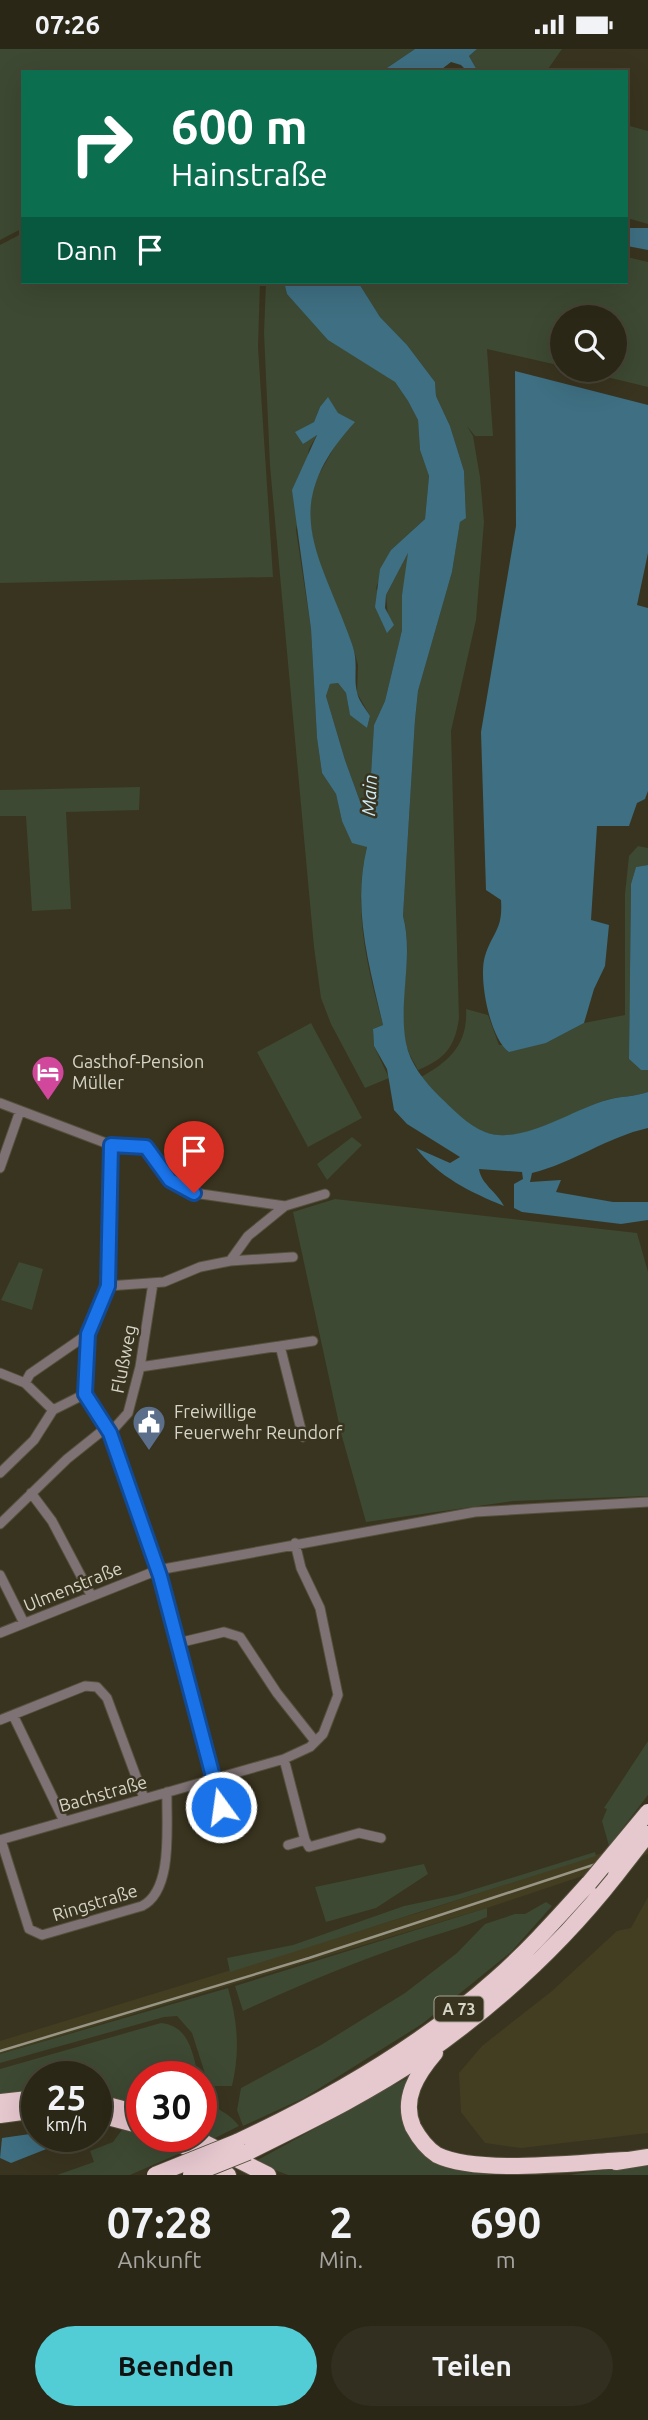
<!DOCTYPE html>
<html lang="de">
<meta charset="utf-8">
<style>
:root{--surface:#2b2717;--page:#332f20;--text:#f1f3f6;--muted:#a6a5a1;--line:#474436;--accent:#52ccd5}
body{margin:0;font-family:Ubuntu,sans-serif;background:var(--page);color:var(--text);height:100vh;display:flex;flex-direction:column;font-size:26px;white-space:nowrap}
*{box-sizing:border-box;margin:0}
p{font-size:23px;color:var(--muted)}
.icon{flex:none;width:38px;height:38px;fill:none;stroke:currentColor;stroke-width:2;stroke-linecap:round;stroke-linejoin:round}
.map{position:relative;height:2126px;overflow:hidden}
.side{display:flex;flex-direction:column;background:var(--surface);flex:1}
.side>*{flex:none}
.banner{position:absolute;left:21px;top:21px;width:607px;height:214px;border-radius:0px;box-shadow:0 7px 28px #0002,0 0 0 2px var(--line);background:#0b6e4f;color:#fff;overflow:hidden}
.tools{position:absolute;left:550px;top:256px;display:grid;gap:14px}
.tools a{display:grid;place-items:center;width:77px;height:77px;border-radius:50%;background:var(--surface);box-shadow:0 7px 28px #0002,0 0 0 2px var(--line);font-size:35px}
.speed{position:absolute;left:21px;top:2012px;display:flex;gap:14px;font-size:35px;font-weight:700;text-align:center}
.speed>*{display:grid;place-content:center;width:91px;height:91px;border-radius:50%;background:var(--surface);box-shadow:0 7px 28px #0002,0 0 0 2px var(--line);line-height:1}
.speed small{font-size:18px;font-weight:400}
.speed .limit{border:10px solid #d22;background:#fff;color:#111}
.pin{position:absolute;display:grid;place-items:center;width:60px;height:60px;color:#fff;margin:-72px -30px;border-radius:50% 50% 50% 0;rotate:-45deg;box-shadow:0 0 7px #0007}
.pin .icon{rotate:45deg}
.me{position:absolute;width:77px;margin:-38px;rotate:346deg;stroke-linejoin:round;filter:drop-shadow(0 0 5px #0008)}
.turn{display:flex;align-items:center;gap:24px;height:147px;padding:0 35px;font-size:32px}
.turn .icon{width:91px;height:91px;stroke-width:2.5}
.turn b{display:block;font-size:49px;line-height:60px}
.then{display:flex;align-items:center;height:66px;padding:0 35px;background:#0003;gap:14px;font-size:26px}
.eta{display:flex;justify-content:space-evenly;align-items:center;height:119px;text-align:center}
.eta b{font-size:42px;font-weight:700;line-height:49px}
.action{display:flex;gap:14px;margin-top:auto;padding:14px 35px}
.action a{flex:1;height:80px;border-radius:42px;background:var(--accent);color:#111;font-size:28px;font-weight:700;line-height:80px;text-align:center}
.action a+a{background:var(--page);color:var(--text)}
.status{display:flex;justify-content:space-between;align-items:center;height:49px;padding:0 35px;background:var(--surface);direction:ltr}
.status svg{height:19px;fill:currentColor}
.map>svg:first-child{display:block}
.built{fill:#433e21}
.green{fill:#3d4932}
.water{fill:#3e6f82}
.lines{fill:none;stroke-linecap:round;stroke-linejoin:round}
.minor-casing{stroke:#55513d;stroke-width:11}
.motorway-casing{stroke:#55513d;stroke-width:18}
.minor{stroke:#7f7275;stroke-width:9}
.motorway{stroke:#e6c8cf;stroke-width:16}
.rail{stroke:#989585;stroke-width:2.5}
.motorway-bridge-casing{stroke:#55513d;stroke-width:18;stroke-linecap:butt}
.motorway-bridge{stroke:#e6c8cf;stroke-width:16}
.route-casing{stroke:#114b97;stroke-width:18}
.route{stroke:#1a73e8;stroke-width:12}
.labels{text-anchor:middle;stroke-width:5;stroke-linejoin:round;paint-order:stroke}
.shield{fill:#39341f;stroke:#a7a495;stroke-width:2}
.shield-label{font-size:16px;font-weight:bold;fill:#d6d4c7}
.poi-label{font-size:18px;fill:#d6d4c7;stroke:#39341f;text-anchor:start}
.street-label{font-size:18px;fill:#d6d4c7;stroke:#39341f}
.water-label{font-size:19px;font-style:italic;fill:#cceaf7;stroke:#39341f}
</style>
<div class="status"><b>07:26</b><svg viewBox="0 0 49 12"><path d="M0 12V9h3v3zM5 12V6h3v6zM10 12V3h3v9zM15 12V0h3v12zM26 1h20v11H26zM47 4h2v5h-2z"/></svg></div>
<div class="map">
<svg width="648" height="2126" viewBox="0 0 648 2126">
<rect width="100%" height="100%" fill="#39341f"/>
<path class="built" d="M648 1789V1805L487 1859 0 2005V1992L424 1862Z
M648 1848V2084L521 2099 485 2094 461 2063 459 2024 482 1997 552 1942 617 1882 631 1879Z"/>
<path class="green" d="M0 0H415L381 23H23V179L0 191Z
M477 0H562L546 23H478L469 7Z
M626 76 648 82V175L627 169Z
M23 184V233H260L258 298 273 528 0 534V196Z
M627 208 648 213V338L574 320H614V268H562V317L487 300 493 387H475L467 377 473 387 480 428 484 473 476 571 451 682 459 969C455 998 445 1010 418 1021 414 1013 408 1004 406 995 396 953 415 907 403 867L415 671 418 642 452 523 460 473 466 468 464 422 450 377 436 347 435 333 407 296 380 268 358 233H626Z
M266 233H284L287 245 395 333 408 352 418 371 420 401 429 427 425 470 391 501 376 539 388 568 386 546 408 504 410 506 402 546V581L385 652 374 676 371 725 374 764 369 768 362 758 345 711 326 647 330 635 338 634 346 644 350 665 367 679 370 667 357 644 358 616 353 598 315 505 310 472 312 438 337 393 320 358 314 373 296 383 318 384 309 400 296 481 311 580 317 689 322 724 336 745 342 772 367 798C352 858 367 917 383 976L373 980 374 997 389 1029 365 1039 331 975 321 949 314 898 270 417 264 284Z
M140 738 139 761 66 763 71 860 32 862 26 767H0V741Z
M638 797 648 799V816L636 818 631 835 629 1010 641 1021H648V1043C634 1048 619 1047 606 1051 570 1063 526 1095 487 1084 461 1077 438 1046 421 1028 450 1012 468 995 466 960L488 966 499 996 546 994 584 974 625 966V845L629 807Z
M311 974 362 1069 308 1098 257 1003Z
M352 1088 362 1096 327 1131 317 1115Z
M335 1150 637 1184 648 1223V1447L513 1452 366 1473 341 1384 293 1163Z
M19 1213 43 1220 32 1261 1 1251Z
M648 1692V1746L609 1797 602 1772 607 1760 604 1759Z
M595 1803 596 1807 230 1923 227 1909 293 1896 404 1857 456 1846Z
M424 1815 428 1825 376 1859 326 1873 315 1838Z
M546 1853 552 1857 511 1903 422 1975 304 2049 243 2077 237 2061 241 2039 321 1996 405 1944 457 1904 485 1875 515 1865H525Z
M487 1859V1868C462 1879 437 1885 411 1894 353 1914 299 1936 243 1962L235 1937Z
M228 1939C238 1973 240 2003 232 2037H209L192 1984 177 1967 164 1968 0 2014V2005Z
M161 1974C190 1977 192 2004 199 2028H142V2058L96 2048V2028H37V2044L0 2048V2020Z
M411 2027 409 2080 470 2120 493 2126H288L254 2113Z
M201 2036C212 2065 224 2057 239 2077L211 2091 201 2086Z
M124 2078 142 2081V2088H159L185 2102 130 2126H57L94 2113 90 2102 113 2093Z
M648 2115V2126H570L575 2125Z"/>
<path class="water" d="M415 0H477L469 7 478 23H468L461 16 451 13 438 23H381Z
M626 179H648V201L627 197Z
M284 233H358L380 268 407 296 435 333 436 347 450 377 464 422 466 469 460 473 452 523 418 642 415 671 403 867C414 907 398 952 406 994 410 1015 425 1033 439 1047 453 1060 467 1076 485 1083 521 1097 573 1060 607 1051 620 1047 634 1048 648 1043V1079C607 1088 573 1114 532 1124L530 1133 561 1131 556 1143 613 1153H648V1171L621 1175 522 1163 514 1159V1135L523 1130 522 1123 479 1120C481 1135 497 1143 504 1157 470 1143 439 1128 416 1099L450 1114 460 1108 407 1075 394 1061 387 1020 374 997 373 980 383 976C369 916 352 859 367 798L352 794 342 772 336 745 322 724 317 689 311 580 292 441 317 386 303 395 295 383 314 373 320 358 328 348 338 364 355 373C276 459 320 504 352 595 359 615 353 627 357 643 358 651 366 660 370 667L367 679 350 666 346 644 338 634 330 635 326 647 345 711 362 758 369 768 374 764 371 725 374 676 385 652 402 581V546L408 504 386 546 385 559 394 576 387 584 375 558 380 520 391 501 425 470 429 427 420 401 418 371 408 352 395 333 328 291 287 245Z
M515 322 648 356V504L637 556 648 559V742L645 750 637 754 629 777H597L591 871 609 876 605 917 594 940 584 974 546 994 509 1003C490 990 478 929 485 907 493 882 503 881 501 851L486 841 481 683 516 477Z
M648 816V1021H641L629 1010 631 835 636 818Z
M37 2084V2088H58L59 2095 11 2114 0 2109 2 2089Z"/>
<g class="lines">
<defs>
<path id="minor" d="M0 1054 111 1096 146 1099 170 1131 194 1144 285 1157 325 1145
M111 1096 110 1221 108 1237 88 1285 85 1345 110 1384 160 1527 221 1757
M0 1119 20 1062
M230 1212 248 1187 285 1157
M108 1237 164 1233 200 1218 230 1212 293 1208
M280 1297 313 1292
M140 1318 280 1297 303 1388
M0 1324 25 1334 53 1361
M25 1334 30 1325 88 1285
M110 1384 128 1364 140 1318 153 1234
M0 1424 34 1391 53 1361 85 1345
M31 1444 52 1472 91 1546
M0 1475 67 1410 107 1378
M0 1526 24 1574
M0 1584 158 1521 475 1463 648 1453
M178 1594 224 1583 240 1588 277 1644 315 1692
M13 1666 64 1772
M0 1671 85 1637 97 1638 107 1649 144 1749
M284 1710 305 1791 288 1796
M0 1791 284 1710 310 1698 323 1685 338 1646 320 1559 301 1519 295 1494
M1 1791 29 1880 42 1886 142 1857C174 1841 166 1775 167 1743
M305 1791 309 1798 359 1784 381 1789"/>
<path id="motorway" d="M435 2004C417 2025 401 2050 413 2078 419 2089 426 2099 437 2106 478 2126 578 2113 626 2111
M0 2053 37 2049
M96 2053 142 2065
M96 2065 142 2077
M0 2066 37 2061
M167 2088 203 2107 228 2126
M193 2088 268 2126
M237 2093C329 2050 420 1998 496 1930 529 1901 559 1867 589 1834
M248 2103C306 2074 367 2045 421 2008 493 1958 562 1895 616 1826
M616 2113 648 2108"/>
</defs>
<use href="#minor" class="minor-casing"/>
<use href="#motorway" class="motorway-casing"/>
<use href="#minor" class="minor"/>
<use href="#motorway" class="motorway"/>
<path class="rail" d="M0 2002 309 1909 648 1798"/>
<defs>
<path id="motorway-bridge" d="M616 1826 648 1785
M589 1834 648 1763
M155 2126 237 2093
M191 2126 248 2103"/>
</defs>
<use href="#motorway-bridge" class="motorway-bridge-casing"/>
<use href="#motorway-bridge" class="motorway-bridge"/>
</g>
<g class="lines">
<defs>
<path id="route" d="M194 1144 170 1131 146 1098 111 1096 108 1237 88 1285 85 1345 110 1384 160 1527 221 1758"/>
</defs>
<use href="#route" class="route-casing"/>
<use href="#route" class="route"/>
</g>
<defs>
<symbol id="hotel-pin" viewBox="-11 -11 22 30"><path d="M0 17L-7.5 6A9.5 9.5 0 1 1 7.5 6Z" fill="#d1479c" stroke="#39341f"/><path d="M-6-4.5h1.5V1H6V5H4.5V3h-9V5H-6ZM-4 0a1.8 1.8 0 1 1 3.6 0ZM.5 0V-2.5h3Q6-2.5 6 0Z" fill="#fff"/></symbol>
<symbol id="civic-pin" viewBox="-11 -11 22 30"><path d="M0 17L-7.5 6A9.5 9.5 0 1 1 7.5 6Z" fill="#5c6f8a" stroke="#39341f"/><path d="M-.6-6.5H3V-4.5H.6V-3L4-1V1h2V6H-6V1h2V-1L-.6-3ZM-1.2 2.5V6h2.4V2.5Z" fill="#fff"/></symbol>
</defs>
<g fill-rule="evenodd">
<use href="#hotel-pin" x="29" y="1004" width="38" height="52"/>
<use href="#civic-pin" x="130" y="1354" width="38" height="52"/>
</g>
<g class="labels">
<rect class="shield" x="434.5" y="1947.5" width="49" height="25" rx="5"/>
<g class="shield-label">
<text x="459" y="1966">A 73</text>
</g>
<g class="poi-label">
<text x="72" y="1019">Gasthof-Pension<tspan x="72" dy="21">Müller</tspan></text>
<text x="174" y="1369">Freiwillige<tspan x="174" dy="21">Feuerwehr Reundorf</tspan></text>
</g>
<g class="street-label">
<text transform="translate(124 1310) rotate(-79)" y="6">Flußweg</text>
<text transform="translate(73 1538) rotate(-22)" y="6">Ulmenstraße</text>
<text transform="translate(103 1745) rotate(-16)" y="6">Bachstraße</text>
<text transform="translate(95 1854) rotate(-17)" y="6">Ringstraße</text>
</g>
<g class="water-label">
<text transform="translate(369 746) rotate(-87)" y="7">Main</text>
</g>
</g>
</svg>
<div class="tools">
<a><svg class="icon" aria-label="search" viewBox="0 0 24 24"><circle cx="10" cy="10" r="6"/><path d="M15 15l6 6"/></svg></a>
</div>
<div class="speed"><div>25<small>km/h</small></div><div class="limit">30</div></div>
<div class="pin" style="left:194px;top:1144px;background:#d93025"><svg class="icon" aria-label="arrive" viewBox="0 0 24 24"><path d="M6 21V4h12l-3 4 3 4H6"/></svg></div>
<svg class="me" style="left:221px;top:1758px" viewBox="-20 -20 40 40"><circle r="17" fill="#1a73e8" stroke="#fff" stroke-width="3"/><path d="M0-11L8 9 0 5-8 9z" fill="#fff"/></svg>
<div class="banner">
<div class="turn"><svg class="icon" aria-label="right" viewBox="0 0 24 24"><path d="M7 20v-9h11M14 6l5 5-5 5"/></svg><div><b>600 m</b>Hainstraße</div></div>
<div class="then">Dann<svg class="icon" aria-label="arrive" viewBox="0 0 24 24"><path d="M6 21V4h12l-3 4 3 4H6"/></svg></div>
</div>
</div>
<section class="side">
<div class="eta">
<div><b>07:28</b><p>Ankunft</p></div>
<div><b>2</b><p>Min.</p></div>
<div><b>690</b><p>m</p></div>
</div>
<div class="action"><a>Beenden</a><a>Teilen</a></div>
</section>
